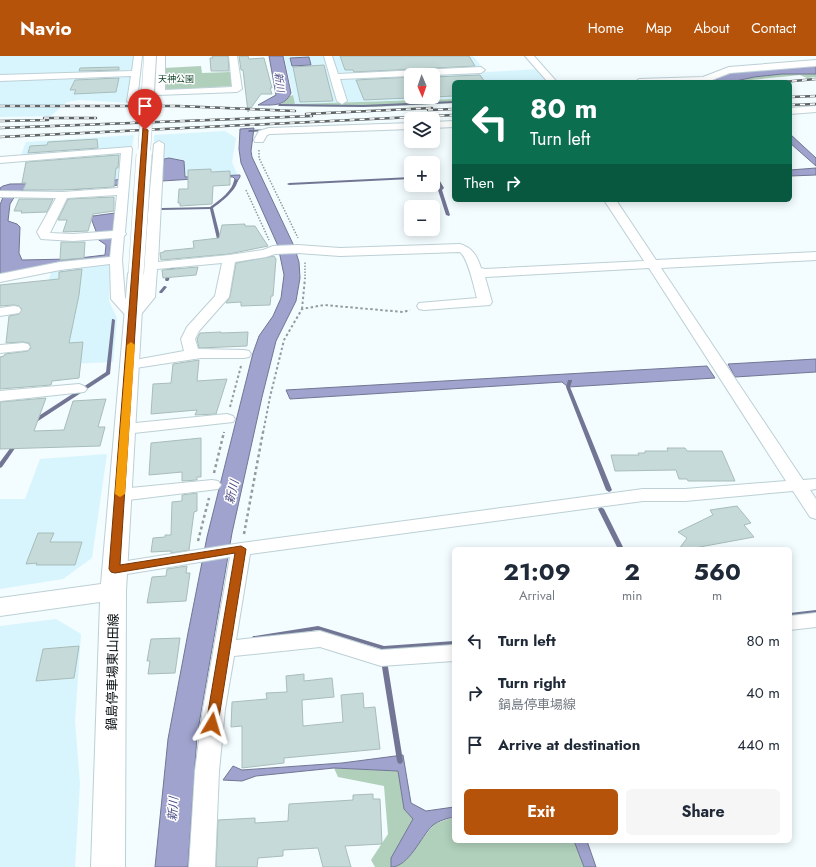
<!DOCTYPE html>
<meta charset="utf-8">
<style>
:root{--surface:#fff;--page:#f6f6f7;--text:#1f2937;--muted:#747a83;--accent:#b45309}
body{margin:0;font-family:Jost,"Noto Sans JP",sans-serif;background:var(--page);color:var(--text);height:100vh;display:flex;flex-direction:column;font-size:15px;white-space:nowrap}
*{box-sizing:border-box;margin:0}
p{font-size:13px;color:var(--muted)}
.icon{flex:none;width:22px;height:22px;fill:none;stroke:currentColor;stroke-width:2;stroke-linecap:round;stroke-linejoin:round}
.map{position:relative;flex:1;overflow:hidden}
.panel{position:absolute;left:452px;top:491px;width:340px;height:296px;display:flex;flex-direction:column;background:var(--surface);border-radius:6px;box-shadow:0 2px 10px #0003}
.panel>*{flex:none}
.top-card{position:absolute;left:452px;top:24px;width:340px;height:122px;border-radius:6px;box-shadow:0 2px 10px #0003;background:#0b6e4f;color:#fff;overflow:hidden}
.needle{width:26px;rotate:178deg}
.tools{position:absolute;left:404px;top:12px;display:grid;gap:8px}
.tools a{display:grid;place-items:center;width:36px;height:36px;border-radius:6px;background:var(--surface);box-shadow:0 2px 10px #0003;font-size:20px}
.pin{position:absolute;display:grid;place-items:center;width:34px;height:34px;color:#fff;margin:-41px -17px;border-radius:50% 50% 50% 0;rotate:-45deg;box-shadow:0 0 4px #0007}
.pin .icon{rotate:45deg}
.me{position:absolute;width:44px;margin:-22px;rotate:7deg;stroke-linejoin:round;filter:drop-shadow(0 0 3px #0008)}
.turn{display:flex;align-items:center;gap:14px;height:84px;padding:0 12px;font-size:18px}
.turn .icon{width:52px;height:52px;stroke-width:2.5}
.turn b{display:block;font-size:28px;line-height:34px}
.then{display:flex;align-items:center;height:38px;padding:0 12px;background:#0003;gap:8px;font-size:15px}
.eta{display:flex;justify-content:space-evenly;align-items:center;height:68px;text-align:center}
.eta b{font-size:24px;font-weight:700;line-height:28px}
.button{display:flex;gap:8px;margin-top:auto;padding:8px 12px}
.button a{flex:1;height:46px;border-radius:6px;background:var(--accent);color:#fff;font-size:16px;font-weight:700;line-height:46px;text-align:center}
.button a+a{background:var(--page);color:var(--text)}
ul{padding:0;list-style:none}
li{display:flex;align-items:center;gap:12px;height:52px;padding:0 12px}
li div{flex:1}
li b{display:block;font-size:15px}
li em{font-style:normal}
header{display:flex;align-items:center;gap:24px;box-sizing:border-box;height:56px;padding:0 20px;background:var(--accent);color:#fff}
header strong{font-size:19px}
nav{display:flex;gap:22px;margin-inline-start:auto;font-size:14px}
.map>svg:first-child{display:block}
.built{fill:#d8f5fe;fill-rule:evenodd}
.green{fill:#b0d0bb}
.water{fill:#9fa3cd;stroke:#727694}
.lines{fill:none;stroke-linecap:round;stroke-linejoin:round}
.stream{fill:#727694;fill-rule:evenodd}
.building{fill:#c6dbd9;stroke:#a8bdba}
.minor-casing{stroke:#bcd0d6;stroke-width:2}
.secondary-casing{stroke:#bcd0d6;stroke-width:2}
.path-far2{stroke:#949b9d;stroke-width:1.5;stroke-dasharray:1.5 1.5;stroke-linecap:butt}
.path-far1{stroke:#949b9d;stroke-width:2;stroke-dasharray:2.5 2.5;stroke-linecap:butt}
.path{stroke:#949b9d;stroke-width:2.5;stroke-dasharray:3 3;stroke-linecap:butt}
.minor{fill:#fff;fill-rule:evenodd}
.secondary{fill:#fff;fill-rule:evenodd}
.rail-casing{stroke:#5f6668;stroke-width:2.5}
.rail{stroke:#fff;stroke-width:1.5;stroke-dasharray:5;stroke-linecap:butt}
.secondary-bridge-far1-casing{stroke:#bcd0d6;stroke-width:13;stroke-linecap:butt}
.secondary-bridge-casing{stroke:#bcd0d6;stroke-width:16;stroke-linecap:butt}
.secondary-bridge-far1{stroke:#fff;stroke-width:12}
.secondary-bridge{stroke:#fff;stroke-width:15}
.route{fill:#b45309;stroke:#753606}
.slow{fill:#f59e0b}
.labels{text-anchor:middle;stroke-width:3;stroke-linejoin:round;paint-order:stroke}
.far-park-label{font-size:9px;fill:#0f4428;stroke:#fff}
.far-water-label{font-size:10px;font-style:italic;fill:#4c4d86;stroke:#fff}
.water-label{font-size:12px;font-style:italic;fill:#4c4d86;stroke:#fff}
.near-street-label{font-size:13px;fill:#080e10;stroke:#fff}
</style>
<header>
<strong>Navio</strong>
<nav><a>Home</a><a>Map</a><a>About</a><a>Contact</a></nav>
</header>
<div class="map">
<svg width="816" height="811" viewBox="0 0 816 811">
<rect width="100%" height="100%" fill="#f3fcfe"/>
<path class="built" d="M0 0H134L133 15 127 16 0 21Z
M284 0H473L486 16 539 13 551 26H454V43L295 48ZM411 19H433V41H411Z
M132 20 130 47 79 44 67 46 51 60 0 61V23Z
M225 75 236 82 232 106 238 120 161 123 163 89 154 87V79Z
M134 79 132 92 124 97 121 126 58 127 59 101 19 104 26 86Z
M111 200 109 245 117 262 113 306 22 310 54 207Z
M107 398 92 502 63 523 0 533V443H25L40 403Z
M56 563 81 578 75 665 80 727 75 811H0V570Z"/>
<path class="green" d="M201 10 202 17 230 16 232 30 167 34 163 27 164 12Z
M782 18H816V21L807 22 800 19 731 26 754 21Z
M293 39 295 48 454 43V47L376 51 279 50 290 40Z
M334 712 398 715 404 753 413 763 391 802V811H375L371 804 388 778 384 730 338 721Z
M454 761V785H574L584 811H394L405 805 434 768Z"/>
<path class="water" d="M269 0H283L291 37C285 51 271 49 258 49L276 39Z
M309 1 311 9 292 10 290 2Z
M816 9V18H782L754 21 731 26H675L716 24 723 18Z
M254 72 251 95 252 101 294 190 299 206 300 222 296 245 276 285 262 341 232 477 197 680 188 811H155L168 683 188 577 207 481 253 297 259 280 273 260 281 242 284 219 278 190 241 107 239 93 240 73Z
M790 78 816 102V110L790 87Z
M169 102 184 105 185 121 240 119V121L234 130H233L235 123 233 121H225L162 125 164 103Z
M816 112V119L790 120V114Z
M120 123 119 129 80 133 24 134 17 137 0 135V132L3 130 10 128 103 127Z
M15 140 10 148 8 165 17 168 20 171 19 197 22 204 71 203 105 199 106 189 96 182 97 178 91 162 93 160 115 157 109 201 0 218V149L3 141Z
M816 303V316L735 321 728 308Z
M707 310 715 322 568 331 562 326 290 343 286 334Z
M403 699 411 747 426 755 454 751V761C448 762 438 765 433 769 421 780 409 811 391 811V802L413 763 404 753 398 715 334 712 256 720 242 725 223 724 233 710 242 714 342 707Z
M574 785H587L596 811H584Z"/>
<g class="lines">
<path class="stream" d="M454 45V47L363 51 279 50 278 49 279 48 363 49Z
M268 73H269V75L249 76 248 75 249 74Z
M433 120H437L444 132 442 134 450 159 449 160 446 159 438 134 440 132 435 122H433Z
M411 121V123L289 129 287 128 289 127Z
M235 123 238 124C236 135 221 146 213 152L225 200 224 201H222L221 200 210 153 162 154 160 153 162 152 210 151C220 144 232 135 235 123Z
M178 208H180L181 209 171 215 169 224 168 225H166L165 224 168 213Z
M164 230H165L167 231 162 237H160L159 236Z
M112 263H113L115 264 110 318 35 367H31V365L106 316Z
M568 324H572V325L570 331 612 434 611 435 609 436 606 434 566 331Z
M14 387H18V388L2 411 0 412V406Z
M601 451 604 453 624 493H618L598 453Z
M816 554V558L790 561V557Z
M318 570 384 590 454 585V589L384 594 318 574 255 584H253L252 582 253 580H255Z
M383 609H387L388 611 403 705 402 707 400 708 398 707 397 705 382 611Z"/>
</g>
<path class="building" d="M212 0H228L229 15H211L210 2H213Z
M239 0H248L249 3 264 2 272 32H270L272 38H261L248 56 243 14H241Z
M340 0H469L475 10 354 16 353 14H345Z
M324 9 333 45 300 46 293 11Z
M119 11V14L79 15 80 12Z
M480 19 485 26H454V40L433 41V21Z
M411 21V41H430L364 44 356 24Z
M119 22 116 36 74 38 76 34H70L75 24Z
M97 83 98 92 28 97 30 90 47 89 48 86Z
M119 99 118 112H116L114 131 63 134H23L26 127H22L26 106Z
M211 113V116L230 115V129L213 130 212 148 180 150V147H178L179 133H188V114Z
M114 141V155L93 158 88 175 63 176 67 164H58L68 143Z
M19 143H53L47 156 21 157 22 155H14Z
M245 168V170H255L268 190 229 198 161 204 160 197 164 196V195L194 192 193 185 219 182 222 169Z
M61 186H85L84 202 60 204Z
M274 200 276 203 273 240H271L270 249 241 250V246L226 247 230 241 236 207Z
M198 211 196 219 163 222 162 214Z
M82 213 79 239 69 287 83 286 79 322 52 325 51 329 0 333V301L4 300 5 298 28 295 31 292 29 287 23 286 6 287 9 260 19 258 22 253 19 250 14 249 0 250V229L59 223V216Z
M221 276V277L248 276 247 290 199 292 197 283 200 277Z
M199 304 197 325 227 323 216 358 195 359 197 354 151 358 153 328 171 327 173 308Z
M46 342 34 375 64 374 73 345 106 343 98 371H105L100 390 0 393V346Z
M201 382V421H197V424L182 425V416L149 419 151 387Z
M667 392H685L687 395H722L735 425H688L687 423H679L676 414 615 415 611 399H639L638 397H645V395H668Z
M197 437V455L194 456 189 494 171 497V495L151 496 153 482 165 481V479H171L172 446 182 445V439Z
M737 450 751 467 744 469 754 481 689 493H679L687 482 678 476 713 459 710 454Z
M38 477H54L50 486H82L75 509H36L37 507 26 508Z
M187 510 186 517H190L186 545 147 547 152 521 166 520 167 513Z
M180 582 175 617 148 618 150 605H147L151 583Z
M79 590 74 622 36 625 43 593Z
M304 618V625L332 622 334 641 302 644 303 670 343 666 341 639 363 637 364 652 375 651 380 693 284 702V707L242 712V670L231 671 232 646 267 643 266 637 287 636 286 620Z
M373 738V743H380L382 788 345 790 351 811H323L318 792 283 794V800L258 802 257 811H216L218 764 255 762V767L288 765 289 748 353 744V739Z"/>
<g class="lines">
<defs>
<path id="minor" d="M134 0H142L137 45 132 48 127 45 131 20 0 25V19L132 15Z
M157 0H165V34L232 31 229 0H237L242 33 237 36 157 39 155 37Z
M324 0H332L338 18 481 11 485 14 481 17 340 23 347 45 342 48 337 45Z
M525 0H534L557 26H548Z
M816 4V10L730 17 707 26H635L639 23 703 21 729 11Z
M816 50V56L790 58V52Z
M454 65V71L433 72V66Z
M411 67V73L270 78 267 79 263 86H255L254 84 259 75 269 72Z
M159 85 164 88 158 206 229 199 263 194 273 190 298 189 340 192 460 188C473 192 477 200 481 212L485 213 644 205 604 144H616L656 204 816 196V204L661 212 803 424 816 423V433L810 434 816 443V463L810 461 793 435 685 445H643L250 498 236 584 320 575 381 594 454 589V605L381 610 320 591 234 600 225 653 219 715 215 811H189L195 715 203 653 230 501 115 520 108 518 105 513 108 508 241 487 643 433H685L786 425 649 212 485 221 492 246 490 249 424 254 419 253 417 250 419 247 477 242C474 231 468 202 460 196L340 200 298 197 275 198 266 201 235 206 229 241 199 275 195 283 198 293 244 294 249 295 251 298 249 301 244 302H201L129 313 124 312 122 309 124 306 184 295 181 283 187 271 215 240 222 207 157 213 155 241 138 262 133 263 128 262 111 243 110 208 60 214 0 226V218L60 206 110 201 112 182 73 185 41 183 37 176 56 142 0 141V135L63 136 118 132 121 97 0 107V101L131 91 132 93 125 176 126 178 124 180 122 204 125 242 133 251 141 240 154 88ZM117 139 113 175 73 178 50 177 67 142Z
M14 250 19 251 21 254 19 257 0 260V252Z
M23 287 28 288 30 291 28 294 0 297V289Z
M79 328 84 330 87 333 84 336 0 345V335Z
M227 358 233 360 235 363 233 366 125 378 119 376 117 373 119 370 125 368Z
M212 424 218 425 221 429 218 433 120 445 114 443 111 439 114 435 120 433Z
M816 557V571L790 574V560Z"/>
<path id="secondary" d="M136 213 142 214 144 218 126 535 125 811H91L100 546 0 560V542L101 528 128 218 130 214Z"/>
</defs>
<use href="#minor" class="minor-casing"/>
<use href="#secondary" class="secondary-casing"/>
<path class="path-far2" d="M259 94V102L298 182
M246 134 269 184
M305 223V205"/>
<path class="path-far1" d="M302 253 305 222
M230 351 241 310
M224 377V376
M263 377 270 341 284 284 302 253 324 249 403 256 410 254"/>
<path class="path" d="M214 417 224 376
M244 478 263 376
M198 485 209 442"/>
<use href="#minor" class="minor"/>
<use href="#secondary" class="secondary"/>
<defs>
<path id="rail" d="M782 26 816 23
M790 41 816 40
M790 49 816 48
M0 50H178L295 55
M428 54 454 53
M306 58 432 52
M44 62H96
M0 65 48 64
M0 72 312 60
M0 81 454 59"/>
</defs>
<use href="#rail" class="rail-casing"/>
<use href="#rail" class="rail"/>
<defs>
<path id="secondary-bridge-far1" d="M144 99 150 0"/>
<path id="secondary-bridge" d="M136 218 144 98"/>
</defs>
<use href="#secondary-bridge-far1" class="secondary-bridge-far1-casing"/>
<use href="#secondary-bridge" class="secondary-bridge-casing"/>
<use href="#secondary-bridge-far1" class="secondary-bridge-far1"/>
<use href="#secondary-bridge" class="secondary-bridge"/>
</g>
<path class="route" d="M143 72 148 74 120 509 241 490 246 493 218 668 216 672 212 673 208 672 206 668 235 497 115 517 111 516 109 513Z"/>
<path class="slow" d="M131 286 135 289 125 438 120 441 115 438 127 289Z"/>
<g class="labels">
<g class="far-park-label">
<text x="176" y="26">天神公園</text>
</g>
<g class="far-water-label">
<text transform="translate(280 26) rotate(82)" y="4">新川</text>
</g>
<g class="water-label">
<text transform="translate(232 436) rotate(-77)" y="4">新川</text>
<text transform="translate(173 753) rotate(-86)" y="4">新川</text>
</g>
<g class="near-street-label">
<text transform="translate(112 616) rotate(-89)" y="5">鍋島停車場東山田線</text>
</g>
</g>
</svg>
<div class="tools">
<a><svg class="needle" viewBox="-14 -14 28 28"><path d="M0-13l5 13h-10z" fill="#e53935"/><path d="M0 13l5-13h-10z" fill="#747a83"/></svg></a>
<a><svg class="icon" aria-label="layers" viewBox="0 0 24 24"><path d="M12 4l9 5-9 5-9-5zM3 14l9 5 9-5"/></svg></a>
<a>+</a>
<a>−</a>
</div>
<div class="pin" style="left:145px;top:74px;background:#d93025"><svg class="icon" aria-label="arrive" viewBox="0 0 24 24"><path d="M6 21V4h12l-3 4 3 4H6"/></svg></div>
<svg class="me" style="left:212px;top:668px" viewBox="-20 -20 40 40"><path d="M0-17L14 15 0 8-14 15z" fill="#b45309" stroke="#fff" stroke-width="4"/></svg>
<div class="top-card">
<div class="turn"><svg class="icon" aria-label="left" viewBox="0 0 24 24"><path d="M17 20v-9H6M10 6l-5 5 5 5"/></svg><div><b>80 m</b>Turn left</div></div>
<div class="then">Then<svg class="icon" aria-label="right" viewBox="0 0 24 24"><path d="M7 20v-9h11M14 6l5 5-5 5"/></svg></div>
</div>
<section class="panel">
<div class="eta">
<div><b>21:09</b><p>Arrival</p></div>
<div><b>2</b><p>min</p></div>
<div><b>560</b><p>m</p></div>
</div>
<ul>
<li><svg class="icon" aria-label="left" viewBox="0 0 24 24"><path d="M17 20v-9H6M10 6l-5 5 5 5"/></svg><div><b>Turn left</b></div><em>80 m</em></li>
<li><svg class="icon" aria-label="right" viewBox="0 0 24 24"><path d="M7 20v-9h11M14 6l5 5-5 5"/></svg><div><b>Turn right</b><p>鍋島停車場線</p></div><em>40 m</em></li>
<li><svg class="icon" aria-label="arrive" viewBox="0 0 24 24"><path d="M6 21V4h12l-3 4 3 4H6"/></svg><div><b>Arrive at destination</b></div><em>440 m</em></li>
</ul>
<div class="button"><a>Exit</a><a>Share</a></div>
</section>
</div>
